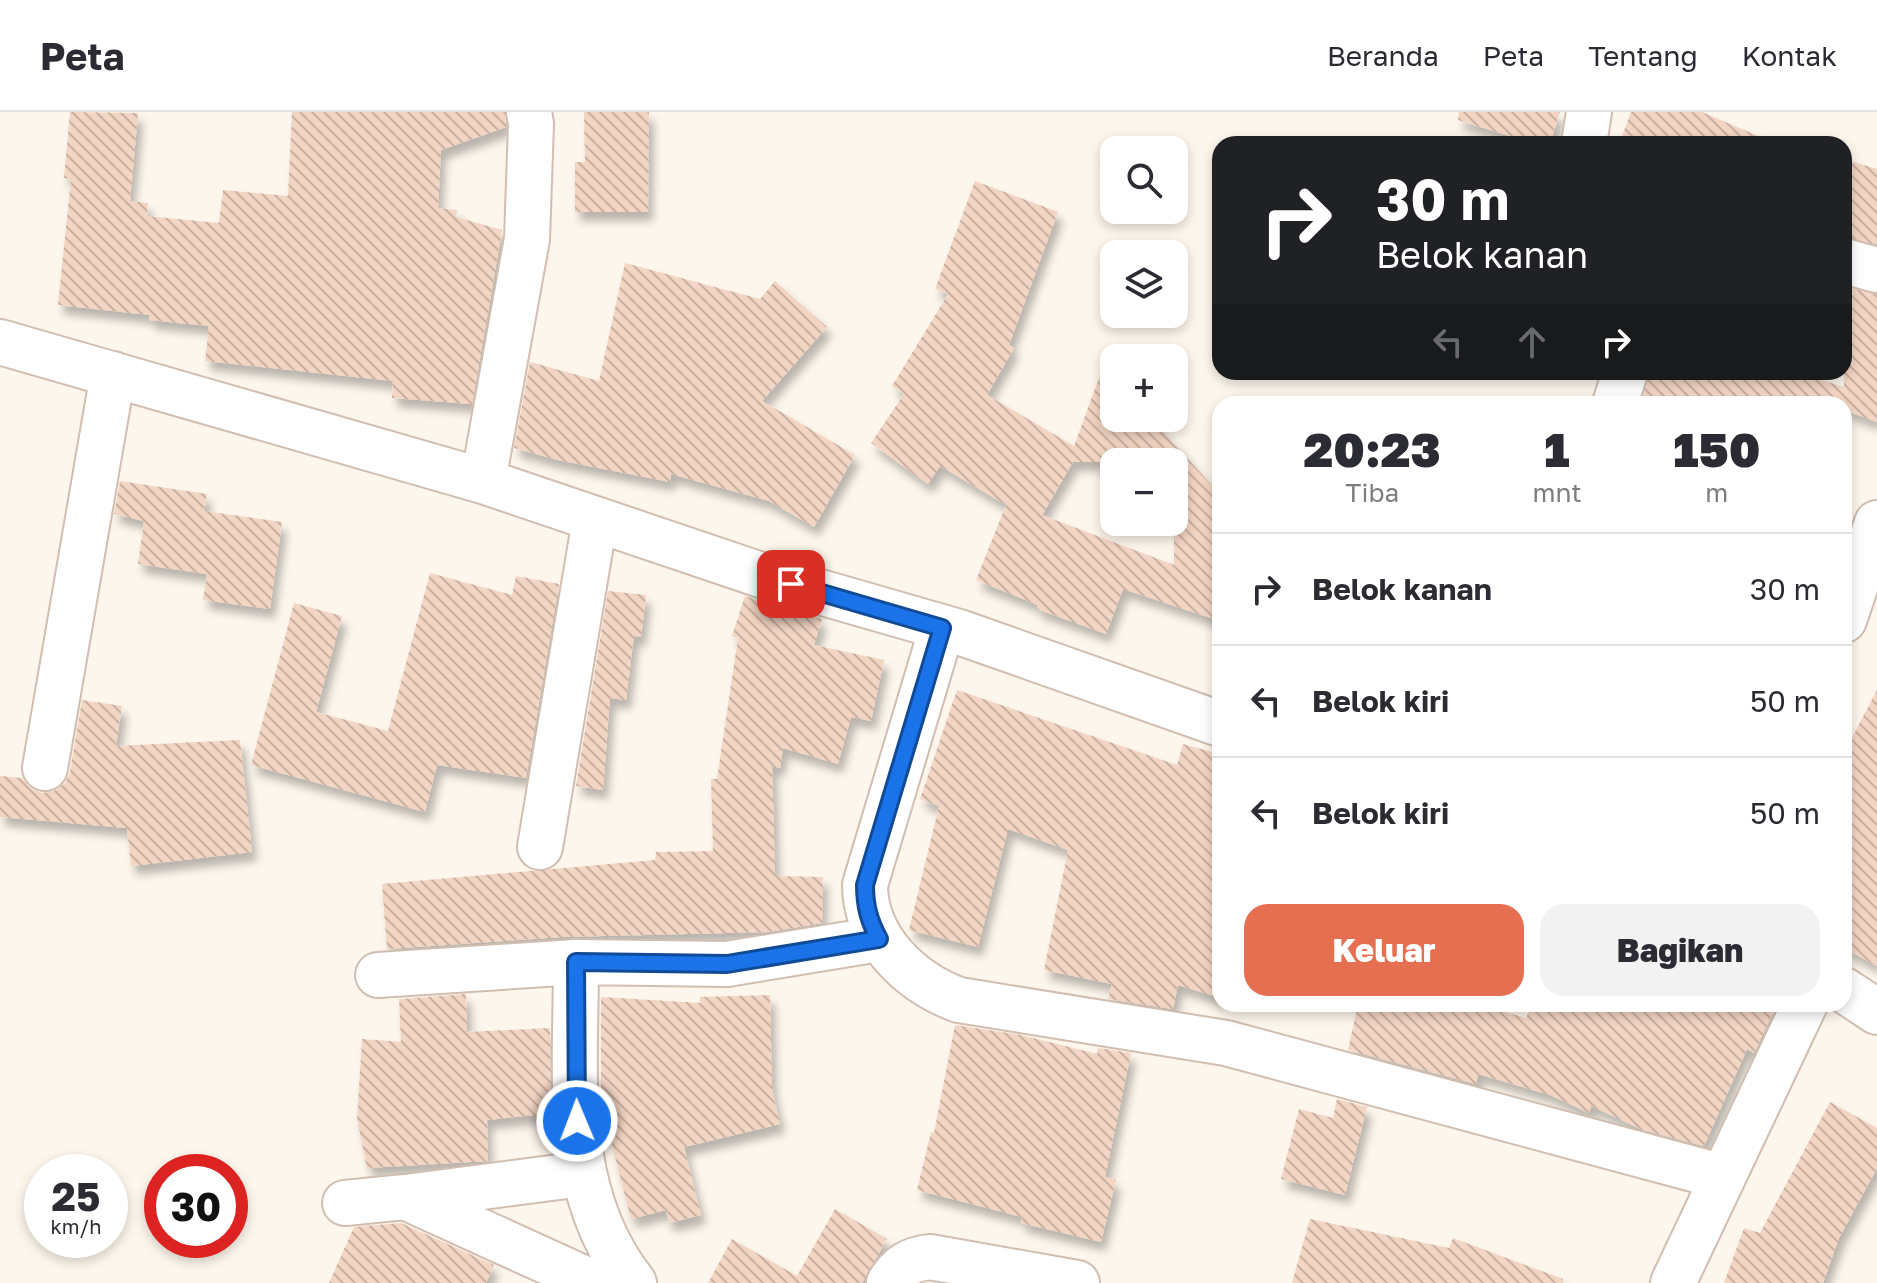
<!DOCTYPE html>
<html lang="id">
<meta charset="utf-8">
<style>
:root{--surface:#fff;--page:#f2f2f3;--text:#2b2b33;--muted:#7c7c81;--line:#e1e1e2;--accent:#e76f51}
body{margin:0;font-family:"Golos Text",sans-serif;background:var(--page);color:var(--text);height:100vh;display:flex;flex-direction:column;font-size:30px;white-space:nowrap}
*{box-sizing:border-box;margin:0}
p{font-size:26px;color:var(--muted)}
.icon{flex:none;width:44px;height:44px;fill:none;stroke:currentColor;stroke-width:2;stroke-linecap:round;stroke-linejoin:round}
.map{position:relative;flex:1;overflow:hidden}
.drawer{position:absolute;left:1212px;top:284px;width:640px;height:616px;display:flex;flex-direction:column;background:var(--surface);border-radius:24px;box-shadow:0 4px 12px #0003}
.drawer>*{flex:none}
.banner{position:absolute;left:1212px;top:24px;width:640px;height:244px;border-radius:24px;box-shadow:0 4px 12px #0003;background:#202124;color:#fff;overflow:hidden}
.buttons{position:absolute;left:1100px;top:24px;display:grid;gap:16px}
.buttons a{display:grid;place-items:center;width:88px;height:88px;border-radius:16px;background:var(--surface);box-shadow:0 4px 12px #0003;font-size:40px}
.speed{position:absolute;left:24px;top:1042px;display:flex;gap:16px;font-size:40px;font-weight:700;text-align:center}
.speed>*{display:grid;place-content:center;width:104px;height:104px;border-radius:50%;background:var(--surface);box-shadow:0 4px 12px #0003;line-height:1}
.speed small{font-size:20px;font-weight:400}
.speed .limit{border:12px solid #d22;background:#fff;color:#111}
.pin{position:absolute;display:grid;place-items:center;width:68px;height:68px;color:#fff;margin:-34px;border-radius:16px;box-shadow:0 4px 12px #0006}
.me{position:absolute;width:88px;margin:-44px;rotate:359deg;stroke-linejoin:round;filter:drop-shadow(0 0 6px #0008)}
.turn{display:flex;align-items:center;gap:28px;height:168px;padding:0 32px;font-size:36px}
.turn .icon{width:104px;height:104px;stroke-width:2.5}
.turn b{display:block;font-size:56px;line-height:68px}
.lanes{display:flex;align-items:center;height:76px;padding:0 32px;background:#0003;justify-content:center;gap:40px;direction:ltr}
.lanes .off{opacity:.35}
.eta{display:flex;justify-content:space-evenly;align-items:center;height:136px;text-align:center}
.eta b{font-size:48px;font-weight:800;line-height:56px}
.cta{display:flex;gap:16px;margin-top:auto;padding:16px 32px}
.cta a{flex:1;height:92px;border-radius:24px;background:var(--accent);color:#fff;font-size:32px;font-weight:800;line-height:92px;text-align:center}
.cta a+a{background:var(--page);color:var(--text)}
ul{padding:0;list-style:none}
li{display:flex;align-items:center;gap:24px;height:112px;padding:0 32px;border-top:2px solid var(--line)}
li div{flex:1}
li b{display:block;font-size:30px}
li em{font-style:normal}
header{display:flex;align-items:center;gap:48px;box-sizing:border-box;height:112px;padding:0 40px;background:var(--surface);border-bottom:2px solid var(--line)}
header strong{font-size:38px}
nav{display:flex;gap:44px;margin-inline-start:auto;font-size:28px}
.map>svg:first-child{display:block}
.building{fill:url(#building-back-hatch);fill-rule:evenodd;filter:url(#shadow)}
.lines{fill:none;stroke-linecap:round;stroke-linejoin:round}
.minor-casing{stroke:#d1beb0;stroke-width:48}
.minor{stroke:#fff;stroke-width:44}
.route-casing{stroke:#114b97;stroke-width:20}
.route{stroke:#1a73e8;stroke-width:14}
</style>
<header>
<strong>Peta</strong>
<nav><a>Beranda</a><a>Peta</a><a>Tentang</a><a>Kontak</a></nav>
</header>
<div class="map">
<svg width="1877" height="1171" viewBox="0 0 1877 1171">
<defs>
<pattern id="building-back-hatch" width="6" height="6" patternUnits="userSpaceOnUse" patternTransform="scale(2)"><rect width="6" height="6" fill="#f3d5c3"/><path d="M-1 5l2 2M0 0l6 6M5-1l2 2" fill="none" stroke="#cab0a1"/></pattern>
<filter id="shadow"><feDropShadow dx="5" dy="9" stdDeviation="4" flood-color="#0004"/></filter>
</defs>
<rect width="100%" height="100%" fill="#fdf6ec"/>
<path class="building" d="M70 0 138 1 130 89 148 91 147 104 219 111 223 78 288 84 292 0H505L506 15 441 38 438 96 457 98 456 105 502 118 472 292 392 286 393 269 205 249 209 214 149 208 150 203 58 193 71 67 64 66Z
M584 0H649L648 100H575V50H585Z
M1459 0H1560L1550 32H1536L1458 8Z
M1631 0H1702L1777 32H1619Z
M1844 47 1877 57V132L1844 125Z
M975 69 1058 100 1009 233 1014 236 987 283 1074 334 1110 236 1114 237V306H1151L1220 382V509L1123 477 1106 522 1037 497 1038 493 976 468 1006 393 940 354 928 372 871 331 904 282 892 274 948 182 935 177ZM1073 350H1174V453L1042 403Z
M625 151 760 187 775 169 827 215 762 289 855 343 814 415 769 389 671 362 670 370 558 348 514 336 530 250 599 269Z
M1844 175 1877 182V310L1844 298V292H1641L1649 260H1796L1844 275Z
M120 369 207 382 204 399 282 410 270 497 203 488 207 462 138 452 144 409 114 402Z
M430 461 512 483 516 464 559 472 526 666 437 653 425 700 251 653 294 491 342 504 316 600 388 619Z
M608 479 646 483 641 525 634 524 626 588 610 586 603 678 576 674Z
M745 484 822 507 814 533 884 548 871 609 851 605 838 652 783 636 780 656 772 654 775 764 823 765 822 811 768 820 561 825 387 837 382 772 655 748 656 740 713 739 711 667H717L738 526 732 524Z
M957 578 1177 653 1183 632 1220 642V886L1178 873 1173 897 1108 887 1112 872 1044 858 1068 738 1008 717 978 835 909 818 939 694 920 687Z
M1877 578V854L1844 836V641Z
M82 588 122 594 116 634 240 628 252 740 131 754 127 716 0 705V664L22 666 30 676 42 681 54 679 65 671 70 660Z
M466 882 467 920 550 916 552 1001 487 1008 488 1049 367 1056 357 1007 362 927 401 930 399 887Z
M770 883 772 977 780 1012 684 1035 701 1103 669 1111 666 1098 631 1107 606 1010V996H601V885L700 891V885Z
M1358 892H1478L1526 906 1532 892H1777L1754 941 1747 937 1704 1034 1643 1018 1591 994 1589 1001 1550 983 1478 962 1476 972 1348 938Z
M955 913 1021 923 1097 942 1098 936 1131 941 1105 1065 1116 1068 1101 1130 1021 1111 1022 1105 917 1078 931 1020 934 1021Z
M1337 987 1367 995 1345 1083 1281 1067 1299 997 1333 1006Z
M1830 990 1877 1016V1056L1839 1126 1823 1171H1724L1744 1116 1760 1121Z
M835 1097 887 1127 862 1171H708L732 1127 797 1164Z
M1310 1107 1449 1136 1453 1126 1563 1167V1171H1292Z
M401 1111 494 1153 486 1171H329L354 1115Z"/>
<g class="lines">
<defs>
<path id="minor" d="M1584 32 1589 0
M1844 149 1877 158
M0 230 483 369 761 463 959 520 1220 612
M1615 292 1625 260
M483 369 527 127 531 12 529 0
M1844 508 1877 411
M942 516 865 773C865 827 910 870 959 888L1226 931 1723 1065
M45 656 113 262
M540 735 595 408
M576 850 727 852 879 827
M378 863 576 850C576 961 561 1079 634 1171
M1844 878 1877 900
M406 1085 582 1062
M345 1091 405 1085 594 1171
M889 1171C899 1154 911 1147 930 1145L1077 1171
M1673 1171 1805 892"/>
</defs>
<use href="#minor" class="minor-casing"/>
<use href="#minor" class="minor"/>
</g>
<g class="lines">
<defs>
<path id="route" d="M577 1009 576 850 727 852 879 827C869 809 865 794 865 773L942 516 791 472"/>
</defs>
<use href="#route" class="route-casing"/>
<use href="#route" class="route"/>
</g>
</svg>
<div class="buttons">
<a><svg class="icon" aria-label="search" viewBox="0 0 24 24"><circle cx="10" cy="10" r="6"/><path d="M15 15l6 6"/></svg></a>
<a><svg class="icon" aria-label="layers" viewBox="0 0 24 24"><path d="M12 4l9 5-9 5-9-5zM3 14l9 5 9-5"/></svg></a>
<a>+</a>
<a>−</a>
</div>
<div class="speed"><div>25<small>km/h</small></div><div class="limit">30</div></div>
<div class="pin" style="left:791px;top:472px;background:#d93025"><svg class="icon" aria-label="arrive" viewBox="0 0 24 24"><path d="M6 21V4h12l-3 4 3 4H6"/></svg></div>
<svg class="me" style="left:577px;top:1009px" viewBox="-20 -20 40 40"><circle r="17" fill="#1a73e8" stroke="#fff" stroke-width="3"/><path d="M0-11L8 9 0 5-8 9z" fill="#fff"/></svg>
<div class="banner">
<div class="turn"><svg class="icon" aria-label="right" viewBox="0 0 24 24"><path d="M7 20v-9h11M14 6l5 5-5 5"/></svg><div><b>30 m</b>Belok kanan</div></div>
<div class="lanes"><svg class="icon off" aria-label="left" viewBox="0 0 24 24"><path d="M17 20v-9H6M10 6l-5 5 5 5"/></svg><svg class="icon off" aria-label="ahead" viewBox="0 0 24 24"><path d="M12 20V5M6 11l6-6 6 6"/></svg><svg class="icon" aria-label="right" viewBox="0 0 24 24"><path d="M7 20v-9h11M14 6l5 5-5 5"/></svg></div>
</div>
<section class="drawer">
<div class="eta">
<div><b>20:23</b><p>Tiba</p></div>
<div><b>1</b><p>mnt</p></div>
<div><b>150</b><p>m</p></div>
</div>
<ul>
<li><svg class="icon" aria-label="right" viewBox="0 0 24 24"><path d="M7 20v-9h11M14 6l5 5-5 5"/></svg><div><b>Belok kanan</b></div><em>30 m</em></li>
<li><svg class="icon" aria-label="left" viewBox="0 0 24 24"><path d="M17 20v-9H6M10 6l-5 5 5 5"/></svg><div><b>Belok kiri</b></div><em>50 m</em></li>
<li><svg class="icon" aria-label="left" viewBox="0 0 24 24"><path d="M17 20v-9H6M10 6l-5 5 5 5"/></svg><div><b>Belok kiri</b></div><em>50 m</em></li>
</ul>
<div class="cta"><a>Keluar</a><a>Bagikan</a></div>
</section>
</div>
